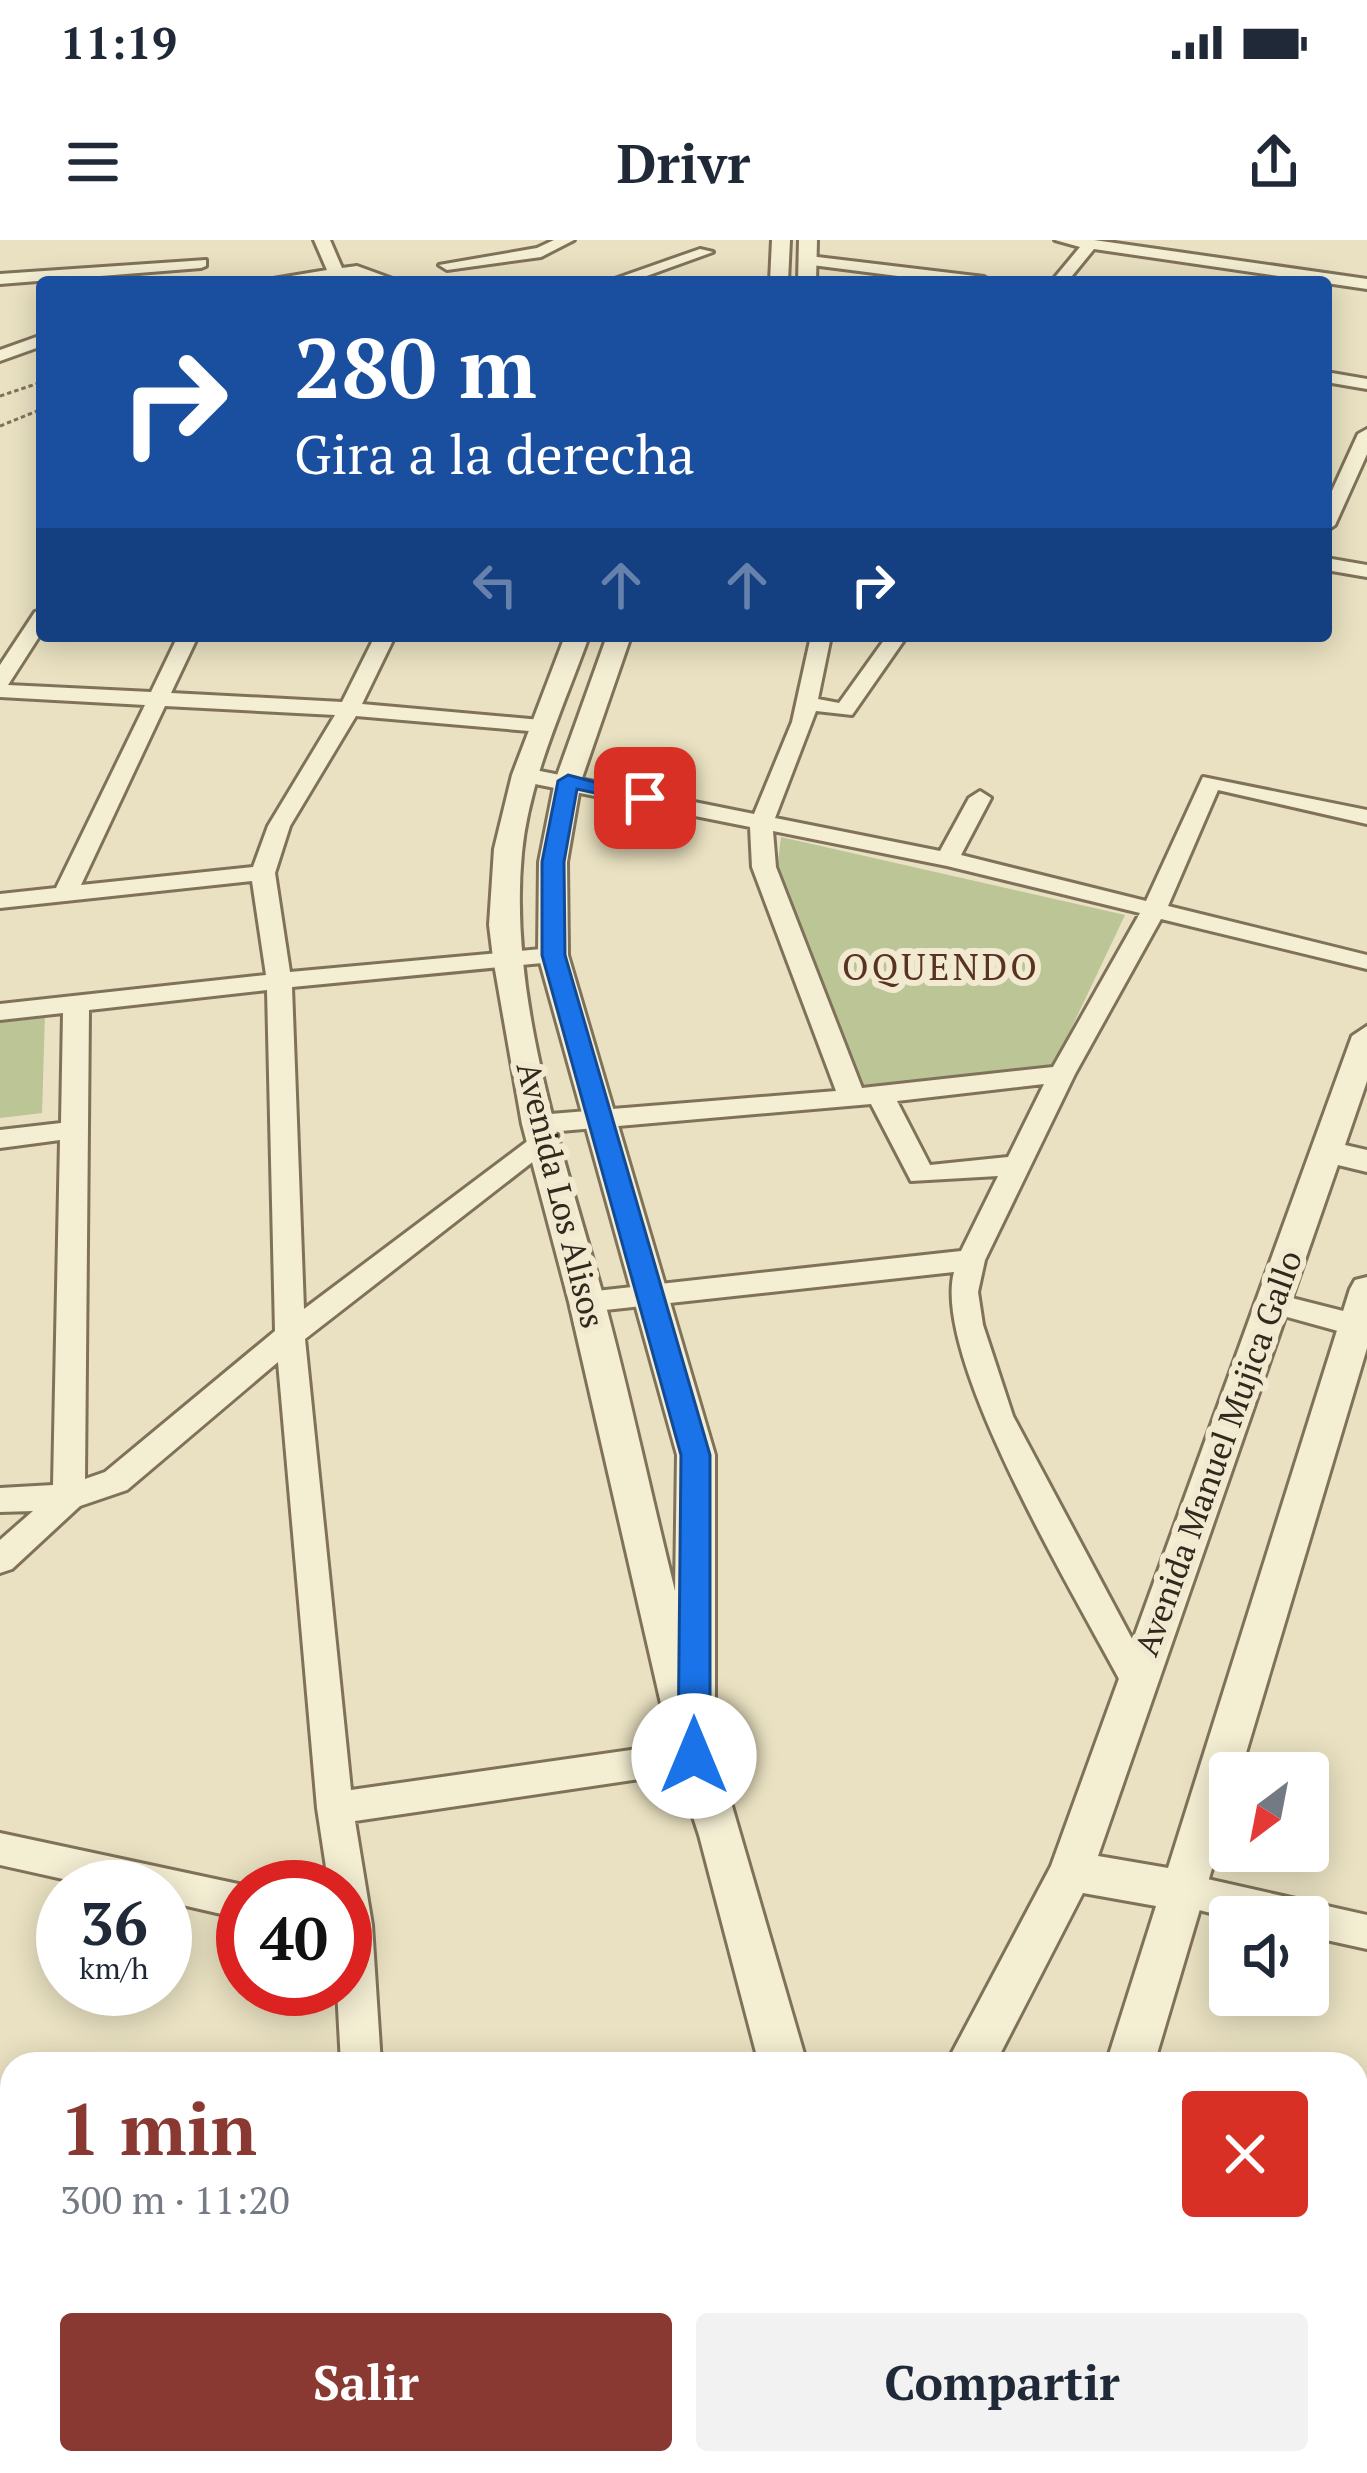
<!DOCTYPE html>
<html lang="es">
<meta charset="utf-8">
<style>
:root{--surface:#fff;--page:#f2f2f3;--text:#1f2937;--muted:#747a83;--accent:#893931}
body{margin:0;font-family:"PT Serif",serif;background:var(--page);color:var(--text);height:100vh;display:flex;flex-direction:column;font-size:45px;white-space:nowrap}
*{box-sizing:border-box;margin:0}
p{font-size:39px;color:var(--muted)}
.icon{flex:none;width:66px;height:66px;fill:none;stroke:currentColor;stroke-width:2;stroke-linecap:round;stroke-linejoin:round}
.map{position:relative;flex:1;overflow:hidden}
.drawer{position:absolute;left:0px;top:1812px;width:1368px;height:423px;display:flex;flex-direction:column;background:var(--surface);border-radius:36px 36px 0 0;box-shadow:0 6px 30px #0003}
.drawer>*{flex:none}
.hud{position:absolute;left:36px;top:36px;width:1296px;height:366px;border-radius:12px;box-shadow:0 6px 30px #0003;background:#1a4fa0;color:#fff;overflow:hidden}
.needle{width:78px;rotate:212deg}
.fabs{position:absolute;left:1209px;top:1512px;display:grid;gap:24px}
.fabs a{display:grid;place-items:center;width:120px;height:120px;border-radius:12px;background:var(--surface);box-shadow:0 6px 30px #0003;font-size:60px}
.speed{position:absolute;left:36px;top:1620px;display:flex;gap:24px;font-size:60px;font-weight:700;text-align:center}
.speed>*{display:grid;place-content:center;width:156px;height:156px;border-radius:50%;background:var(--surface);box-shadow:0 6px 30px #0003;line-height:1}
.speed small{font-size:30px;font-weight:400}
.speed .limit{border:18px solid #d22;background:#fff;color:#111}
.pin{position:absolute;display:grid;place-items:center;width:102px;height:102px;color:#fff;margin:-51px;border-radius:24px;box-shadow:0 6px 18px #0006}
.me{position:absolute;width:132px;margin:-66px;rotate:0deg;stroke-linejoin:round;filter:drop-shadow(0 0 9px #0008)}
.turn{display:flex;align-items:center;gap:42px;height:252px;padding:0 60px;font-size:54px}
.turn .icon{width:156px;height:156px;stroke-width:2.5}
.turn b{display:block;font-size:84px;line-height:102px}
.lanes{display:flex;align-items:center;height:114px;padding:0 60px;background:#0003;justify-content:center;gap:60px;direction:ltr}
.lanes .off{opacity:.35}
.round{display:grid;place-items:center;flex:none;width:126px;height:126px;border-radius:12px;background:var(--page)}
.overview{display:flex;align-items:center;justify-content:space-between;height:204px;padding:0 60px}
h1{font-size:72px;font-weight:600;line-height:90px;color:var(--accent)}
.cta{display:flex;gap:24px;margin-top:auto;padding:24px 60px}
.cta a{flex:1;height:138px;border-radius:12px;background:var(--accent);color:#fff;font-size:48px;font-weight:600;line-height:138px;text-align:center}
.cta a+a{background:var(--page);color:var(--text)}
.status{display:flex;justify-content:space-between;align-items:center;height:84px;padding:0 60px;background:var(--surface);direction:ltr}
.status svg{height:33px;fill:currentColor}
header{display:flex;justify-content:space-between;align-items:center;height:156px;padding:0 60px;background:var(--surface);font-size:54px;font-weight:600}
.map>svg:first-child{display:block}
.green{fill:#bbc596}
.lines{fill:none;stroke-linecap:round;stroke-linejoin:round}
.minor-casing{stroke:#80725a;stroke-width:6}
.tertiary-casing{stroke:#80725a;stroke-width:6}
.path{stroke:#80725a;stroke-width:3;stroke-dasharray:4.5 3;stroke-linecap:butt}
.minor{fill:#f4eed3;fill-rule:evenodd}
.tertiary{fill:#f4eed3;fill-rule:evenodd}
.route{fill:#1a73e8;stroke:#114b97;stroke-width:3}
.labels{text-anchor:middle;stroke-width:12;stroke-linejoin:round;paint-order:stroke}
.street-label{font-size:33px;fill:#31291d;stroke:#f1ead0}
.neighbourhood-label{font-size:36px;letter-spacing:3px;fill:#593221;stroke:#f1ead0}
</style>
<div class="status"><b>11:19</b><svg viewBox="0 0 49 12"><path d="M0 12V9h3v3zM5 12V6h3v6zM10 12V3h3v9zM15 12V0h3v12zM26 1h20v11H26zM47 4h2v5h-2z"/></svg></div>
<header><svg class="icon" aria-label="menu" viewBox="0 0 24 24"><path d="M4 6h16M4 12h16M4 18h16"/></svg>Drivr<svg class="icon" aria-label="share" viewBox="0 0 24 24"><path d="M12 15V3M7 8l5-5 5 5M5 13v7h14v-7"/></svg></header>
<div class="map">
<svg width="1367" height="2233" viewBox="0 0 1367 2233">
<rect width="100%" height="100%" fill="#e9e1c1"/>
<path class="green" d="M781 597 1125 675 1053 827 865 849 777 630Z
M45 774 42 873 0 878V780Z"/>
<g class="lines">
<defs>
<path id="minor" d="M314 0H330L342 28 357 26 401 42 356 36 255 42 327 30Z
M554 0H574L541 17 447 30 439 25 537 8Z
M1055 0H1094L1367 39V49L1094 9 1067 42H1051L1080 7Z
M700 9 713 12 630 42H606Z
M809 16 984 37 992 42H945L804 24 801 21Z
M206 20V26L201 28 0 44V34Z
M42 95V106L0 121V110Z
M1326 132 1367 139V149L1326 142Z
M1367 189V214L1335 285 1326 291V264L1358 194Z
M1326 318 1367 325V337L1326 330Z
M42 370V392L8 445 151 452 178 396H198L171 453 342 462 375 396H395L362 464 541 480 552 486 541 492 356 476 290 586 275 633 290 732 553 708 565 715 553 722 292 747 304 1069 533 897H553L557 903 305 1099 351 1550 694 1501 706 1505 712 1516 706 1527 694 1531 355 1581 372 1685 381 1824H341L337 1749H345V1647H329L317 1568 278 1122 127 1250 80 1266 12 1329 0 1333V1300L33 1271 0 1272V1248L53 1245 60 900 0 908V890L61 883 63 773 0 780V764L266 735 252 641 0 668V654L56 648 145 465 0 457V425L35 372ZM165 466 335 475 268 586 253 627 81 645ZM267 750 275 1091 105 1232 85 1239 89 770Z
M811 396H831L818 459 839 463 887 396H907L852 475 816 471 775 578 940 611 969 558 980 551 991 558 961 615 1146 661 1203 537 1367 570V584L1218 550 1168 666 1367 715V729L1161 679 1075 834 985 1020 978 1052 983 1085 1013 1176 1154 1440 1149 1450 1137 1454 1125 1450C1080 1364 931 1119 954 1032L587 1072 572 1062 587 1052 961 1011 998 936 911 941 871 864 538 893 525 884 538 875 836 851 752 627 750 587 525 542 514 535 525 528 754 574 792 482ZM773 591 947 626 1140 673 1053 827 862 848 776 627ZM1044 844 1008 917 930 925 897 861Z
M1272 1053 1367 1077V1099L1262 1070 1257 1063 1262 1056Z
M0 1593 243 1645 248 1647H243V1679L165 1661V1647H99L0 1625Z
M1185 1634 1367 1675V1709L1308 1696V1677L1230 1678 1172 1663 1166 1651 1172 1639Z
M0 1878 12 1881V1921L0 1918Z
M1356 2014 1367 2017V2059L1356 2056Z
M348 2223H392V2233H348Z"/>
<path id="tertiary" d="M772 0H790L788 42H770Z
M799 0H817L816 42H798Z
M565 396H589C564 466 529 539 522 613 508 761 565 918 604 1059 630 1155 651 1254 675 1351L677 1215 538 715 539 622 555 541 607 396H631L581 541 567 622 568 715 715 1215V1459L705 1473 807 1824H759L699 1595 673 1516 569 1062 522 884 493 718 489 685 494 609 512 535Z
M1367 786V841L1345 905 1367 910V932L1338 925 1098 1616 1168 1628 1350 1049 1355 1040 1367 1037V1108L1240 1533H1230V1568L1154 1824H1106L1156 1666 1083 1653 995 1824H946L1051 1626 1352 796Z
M850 2223H904L906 2233H852Z
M974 2223H1028L1025 2233H971Z"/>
</defs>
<use href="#minor" class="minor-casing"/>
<use href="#tertiary" class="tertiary-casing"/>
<path class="path" d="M0 156 42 142
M0 186 42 169"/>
<use href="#minor" class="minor"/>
<use href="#tertiary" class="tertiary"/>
</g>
<path class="route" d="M568 535 655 558 645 564 577 549 564 622 565 715 710 1215V1516L706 1526 694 1530 683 1526 678 1516 681 1215 542 715V622L558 541Z"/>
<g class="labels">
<g class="street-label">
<text transform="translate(561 955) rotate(76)" y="12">Avenida Los Alisos</text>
<text transform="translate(1218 1213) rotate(-70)" y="12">Avenida Manuel Mujica Gallo</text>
</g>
<g class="neighbourhood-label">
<text x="941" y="740">OQUENDO</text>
</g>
</g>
</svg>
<div class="fabs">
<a><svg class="needle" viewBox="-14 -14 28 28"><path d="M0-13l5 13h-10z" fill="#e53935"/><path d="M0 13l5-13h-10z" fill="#747a83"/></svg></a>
<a><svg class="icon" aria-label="sound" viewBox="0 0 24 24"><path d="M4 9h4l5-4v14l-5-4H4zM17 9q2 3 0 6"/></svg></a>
</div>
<div class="speed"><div>36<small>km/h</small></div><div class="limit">40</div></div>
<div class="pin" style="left:645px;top:558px;background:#d93025"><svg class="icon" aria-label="arrive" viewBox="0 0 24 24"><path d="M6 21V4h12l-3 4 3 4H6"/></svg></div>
<svg class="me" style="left:694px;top:1516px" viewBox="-20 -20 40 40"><circle r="19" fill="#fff"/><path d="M0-13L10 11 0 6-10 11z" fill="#1a73e8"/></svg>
<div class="hud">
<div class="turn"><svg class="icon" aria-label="right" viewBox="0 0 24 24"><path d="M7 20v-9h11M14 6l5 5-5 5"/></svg><div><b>280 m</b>Gira a la derecha</div></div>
<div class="lanes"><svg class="icon off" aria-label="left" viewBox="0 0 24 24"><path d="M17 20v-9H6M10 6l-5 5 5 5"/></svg><svg class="icon off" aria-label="ahead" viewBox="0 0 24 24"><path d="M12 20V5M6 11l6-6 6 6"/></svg><svg class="icon off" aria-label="ahead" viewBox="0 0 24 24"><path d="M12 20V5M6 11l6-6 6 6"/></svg><svg class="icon" aria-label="right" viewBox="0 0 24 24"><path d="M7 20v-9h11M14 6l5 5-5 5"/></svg></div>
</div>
<section class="drawer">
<div class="overview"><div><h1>1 min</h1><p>300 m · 11:20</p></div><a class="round" style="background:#d93025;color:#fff"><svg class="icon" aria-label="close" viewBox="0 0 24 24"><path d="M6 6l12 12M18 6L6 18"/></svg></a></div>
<div class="cta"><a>Salir</a><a>Compartir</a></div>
</section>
</div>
